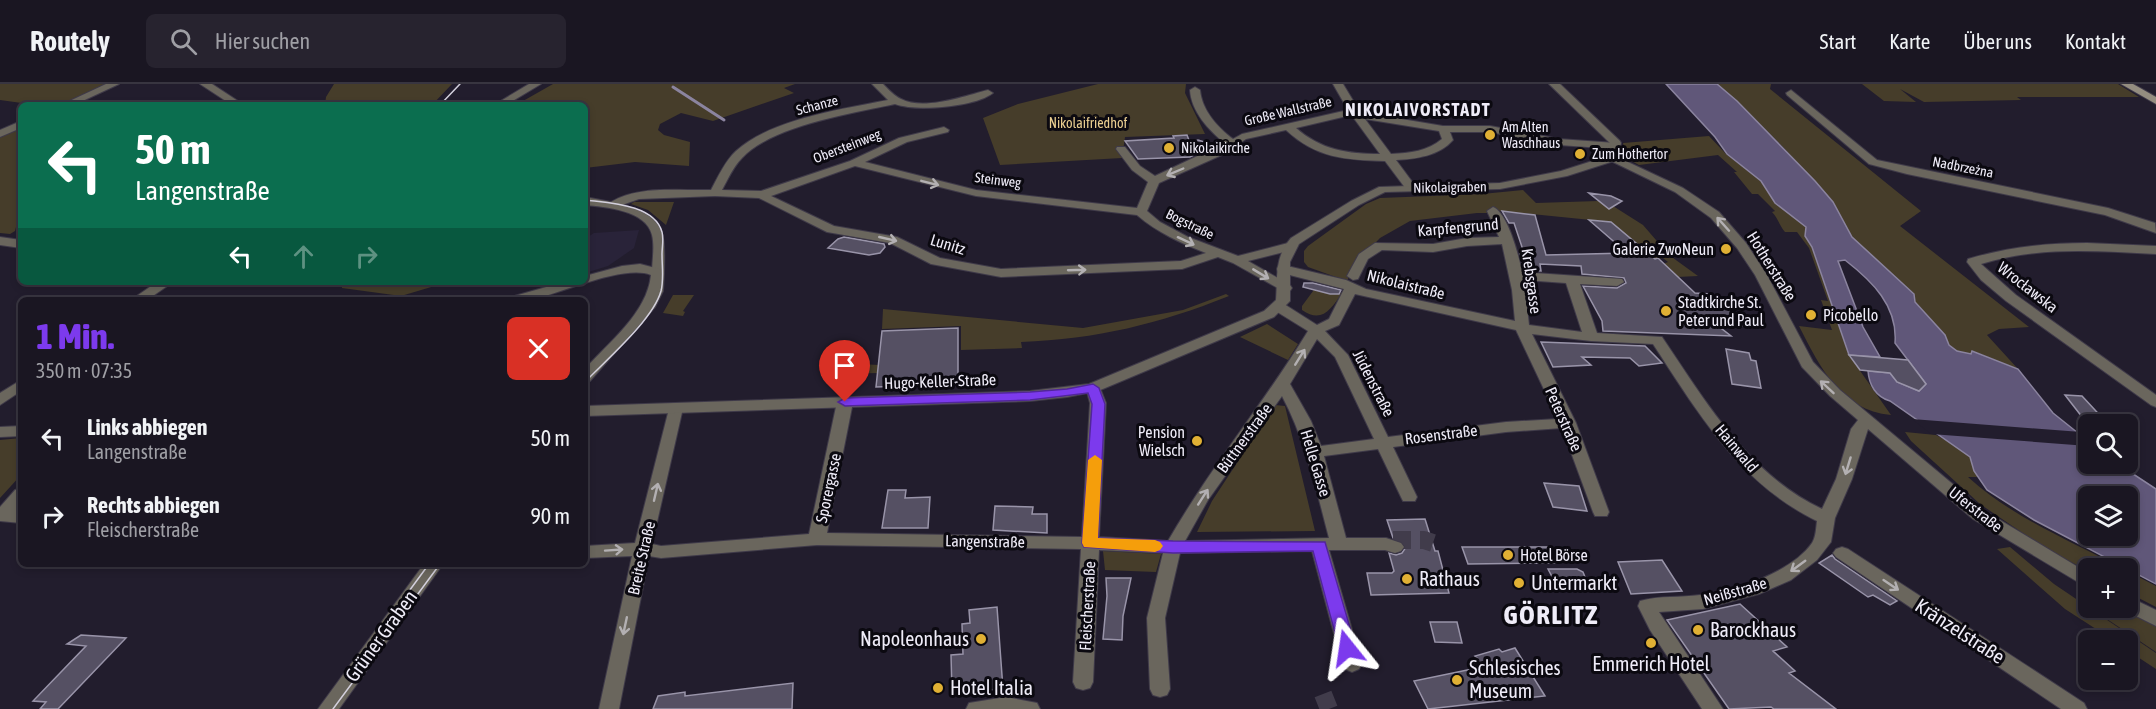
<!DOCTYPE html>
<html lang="de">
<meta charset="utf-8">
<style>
:root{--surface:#1a1622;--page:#27232f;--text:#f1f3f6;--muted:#9f9fa5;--line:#383540;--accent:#7c3aed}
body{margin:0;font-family:"Asap Condensed",sans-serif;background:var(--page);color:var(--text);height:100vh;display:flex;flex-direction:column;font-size:22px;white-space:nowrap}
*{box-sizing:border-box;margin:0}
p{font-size:20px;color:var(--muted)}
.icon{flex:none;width:33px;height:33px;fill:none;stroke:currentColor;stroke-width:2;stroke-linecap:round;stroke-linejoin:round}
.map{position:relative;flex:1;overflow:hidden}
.side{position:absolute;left:18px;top:213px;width:570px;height:270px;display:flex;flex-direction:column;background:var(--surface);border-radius:9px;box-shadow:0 3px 9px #0003,0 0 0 2px var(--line)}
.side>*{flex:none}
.top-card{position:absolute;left:18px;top:18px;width:570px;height:183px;border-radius:9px;box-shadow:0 3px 9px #0003,0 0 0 2px var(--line);background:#0b6e4f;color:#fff;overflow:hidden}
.tools{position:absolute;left:2078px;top:330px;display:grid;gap:12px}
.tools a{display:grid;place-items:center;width:60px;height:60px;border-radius:9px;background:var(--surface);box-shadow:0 3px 9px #0003,0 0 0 2px var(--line);font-size:30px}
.pin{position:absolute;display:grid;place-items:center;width:51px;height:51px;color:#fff;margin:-62px -26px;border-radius:50% 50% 50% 0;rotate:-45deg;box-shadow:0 0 6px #0007}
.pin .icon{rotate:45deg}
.me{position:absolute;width:66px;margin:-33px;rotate:345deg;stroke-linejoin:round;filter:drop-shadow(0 0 4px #0008)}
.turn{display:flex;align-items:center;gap:21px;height:126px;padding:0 18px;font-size:27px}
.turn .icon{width:78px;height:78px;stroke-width:2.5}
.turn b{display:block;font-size:42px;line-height:51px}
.lanes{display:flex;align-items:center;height:57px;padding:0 18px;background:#0003;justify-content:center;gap:30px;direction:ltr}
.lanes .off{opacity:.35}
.round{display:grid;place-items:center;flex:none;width:63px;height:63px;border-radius:9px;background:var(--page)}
.overview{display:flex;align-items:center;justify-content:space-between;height:102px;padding:0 18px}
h1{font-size:36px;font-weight:800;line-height:45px;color:var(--accent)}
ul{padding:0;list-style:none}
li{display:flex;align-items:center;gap:18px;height:78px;padding:0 18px}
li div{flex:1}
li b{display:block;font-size:22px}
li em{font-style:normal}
header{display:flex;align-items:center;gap:36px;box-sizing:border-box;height:84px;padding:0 30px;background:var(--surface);border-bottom:2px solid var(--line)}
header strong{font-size:28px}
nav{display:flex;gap:33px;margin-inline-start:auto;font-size:21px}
.search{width:420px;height:54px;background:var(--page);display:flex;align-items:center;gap:15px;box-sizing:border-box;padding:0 21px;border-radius:9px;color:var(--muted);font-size:22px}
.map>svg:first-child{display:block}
.built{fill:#292339}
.green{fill:#463d2a}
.water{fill:#605779;stroke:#8b849f;stroke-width:1.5;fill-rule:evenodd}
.pier{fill:#221d2d}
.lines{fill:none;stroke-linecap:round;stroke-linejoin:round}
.stream{stroke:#8b849f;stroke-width:3}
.building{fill:#555063;stroke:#9994a9;stroke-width:1.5}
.minor-tunnel{stroke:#413c4b;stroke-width:18;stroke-dasharray:18 9;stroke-linecap:butt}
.minor-casing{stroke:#3f3a49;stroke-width:2}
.tertiary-casing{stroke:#3f3a49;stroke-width:2}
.secondary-casing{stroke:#3f3a49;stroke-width:2}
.minor{fill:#6a665d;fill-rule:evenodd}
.tertiary{fill:#6a665d;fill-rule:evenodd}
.secondary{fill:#948d80;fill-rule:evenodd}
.tram{stroke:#d3d0dd;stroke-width:1.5}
.oneway{stroke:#b3b0b2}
.route{fill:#7c3aed;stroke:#51269a;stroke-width:1.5}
.slow{fill:#f59e0b}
.poi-dot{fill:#e0b034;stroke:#0b0910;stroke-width:2}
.labels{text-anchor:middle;stroke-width:6;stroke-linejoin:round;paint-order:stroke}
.far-street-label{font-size:14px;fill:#efecf8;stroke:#0b0910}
.far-park-label{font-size:14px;fill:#eace90;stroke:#0b0910}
.far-poi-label{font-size:14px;fill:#efecf8;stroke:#0b0910;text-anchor:start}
.street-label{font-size:16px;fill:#efecf8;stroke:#0b0910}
.poi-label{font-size:16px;fill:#efecf8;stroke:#0b0910;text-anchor:start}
.far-district-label{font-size:18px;font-weight:bold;letter-spacing:1.5px;fill:#efecf8;stroke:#0b0910}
.near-poi-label{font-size:20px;fill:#efecf8;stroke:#0b0910;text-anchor:start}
.near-street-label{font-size:20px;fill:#efecf8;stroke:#0b0910}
.near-district-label{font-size:27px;font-weight:bold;letter-spacing:1.5px;fill:#efecf8;stroke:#0b0910}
</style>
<header>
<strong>Routely</strong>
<div class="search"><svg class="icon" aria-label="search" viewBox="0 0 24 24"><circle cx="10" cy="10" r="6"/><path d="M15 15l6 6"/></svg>Hier suchen</div>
<nav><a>Start</a><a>Karte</a><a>Über uns</a><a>Kontakt</a></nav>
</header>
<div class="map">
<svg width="2156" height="625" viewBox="0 0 2156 625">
<rect width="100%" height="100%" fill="#221d2d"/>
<path class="built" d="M639 146 634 164 608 182 585 189V155L594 149Z"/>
<path class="green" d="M0 0H105L107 2 59 21H36L0 16Z
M334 0H452L432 21H325L326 13Z
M553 0H795L784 4 794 9 713 37 681 29 660 40 658 46 664 51 690 58 689 82 635 78 585 84V21H516Z
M1098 0H1186L1185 9 1205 50 1125 53 1122 74 1000 81 983 34 1018 20Z
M1717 0H1771L1770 5 1921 127 1900 142 2029 243 1999 245 1987 251 2018 285 1973 267 1971 270 1957 267 1949 261 1945 251 1915 218 1914 210 1852 153 1833 118 1783 63 1737 17Z
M1862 0H2118L2139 13H2017L2021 16 1924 18 1900 5 1916 18 1884 17Z
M21 43V135H18L15 147 10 150 0 149V51Z
M1709 52 1726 70 1761 97 1775 119 1806 143 1805 152 1812 163 1849 271 1891 331C1840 326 1820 283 1799 242L1832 246 1821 216 1828 217 1809 164 1797 148H1785C1779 141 1778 134 1772 128L1775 127 1758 110H1752L1734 88H1737L1718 71 1639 81 1626 74 1623 59Z
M1523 106 1536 119 1598 117 1599 112H1611L1618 115 1620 118 1613 122 1643 141 1669 171 1698 192 1677 193 1663 180 1668 178 1663 174 1655 175 1611 138 1490 126 1491 129H1477L1410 137 1380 154 1355 180 1347 197 1308 183 1304 178V167L1308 162 1366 120 1380 114 1482 110Z
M634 118H674L666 141 648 126 631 120Z
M342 198H448L401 212 342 204Z
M1316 203 1330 210 1342 209C1331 225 1322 240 1302 226V222Z
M1226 210 1229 212C1159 240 1097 255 1021 258L1022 264 961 266V242L882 245 883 225 1083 244 1183 226Z
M673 211H694L683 227 685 228 683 232 663 229Z
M1267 240 1298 260 1288 276 1240 253Z
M844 274H861L860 280 879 281 878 289 841 290Z
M1275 321 1285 322 1315 447 1197 448 1212 417Z
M1905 348 1936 351 1953 360 1971 373 1978 393H1968C2012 433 2070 457 2122 484H2088V487L2043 463 1980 420 1911 357Z
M21 354V391L0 414V356Z
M2010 463 2054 500 2156 569V585L2127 566V556H2113L2065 525 1997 465Z
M1103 467 1161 470 1156 488 1105 486Z
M2127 487 2156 502V523L2127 508Z
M2094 524H2123L2156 541V568L2098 529Z"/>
<path class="water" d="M1666 0H1717L1737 17 1815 97 1833 118 1852 153 1914 210 1915 218 1945 251 1949 261 1957 267 1971 270 1972 267 2018 285 2053 329 2088 357V380H2118L2156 405V500L2034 436 1987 406 1974 387 1970 373 1890 317C1876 313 1869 301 1868 287L1890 289 1897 298 1919 307 1926 300 1895 259C1898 222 1872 197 1845 176L1838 177 1863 243 1880 273 1849 271 1812 163 1805 152 1806 143 1775 119 1761 97 1727 70 1715 53ZM2088 412H2127V452H2088Z"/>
<path class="pier" d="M1912 335 2081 348 2088 353V362L1931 350Z"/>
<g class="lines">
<path class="stream" d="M673 3 724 36"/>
</g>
<path class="building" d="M1187 51 1190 59 1198 56 1208 59 1207 65 1190 73 1138 75 1125 57 1174 54 1173 52Z
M1589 109 1611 112 1622 117 1609 125Z
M1502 127 1535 131 1546 171 1627 169 1589 136 1611 138 1655 175 1658 174 1695 209 1711 210 1748 242 1717 241 1731 252 1603 247 1602 237 1583 202 1617 204 1626 199 1624 194 1582 190 1581 182 1540 180 1541 187 1524 186 1520 169H1524L1514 139H1509Z
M844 153 884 160 885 163 880 169 869 171 828 164 838 155Z
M1304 199H1313L1341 206 1339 210H1330L1303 203Z
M958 244V300L876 303 882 247Z
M1541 258 1645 262 1662 279 1639 282 1630 274 1582 273 1591 281 1553 283Z
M1726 265 1749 269 1751 276 1756 277 1761 304 1732 300Z
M1849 271 1908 276 1926 300 1919 307 1897 298 1890 289 1860 286Z
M2065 311 2082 312 2108 340 2086 338Z
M1544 399 1579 402 1587 427 1553 423Z
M888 406H906L905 414 930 413 928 444H882Z
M995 422 1033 423 1032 430H1047V449L993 446Z
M1425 435 1435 467H1438L1449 509 1371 511 1367 489H1392L1394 487 1389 469 1396 471 1402 469 1406 463 1402 457 1393 454 1387 436Z
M1462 463H1548L1556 479 1468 480Z
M1832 471 1835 475 1897 517 1890 521 1873 511 1868 513 1819 479Z
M1662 476 1682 507 1631 510 1618 478Z
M1548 485H1577L1583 488 1587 498 1581 502H1557Z
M1106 494H1131L1123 532 1122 556 1103 555 1107 512Z
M1740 520 1787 563 1773 567 1795 587 1789 589 1836 625H1774L1771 623 1729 625 1667 536Z
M997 523 1003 605 952 608 951 571 963 570 962 540 970 539 969 526Z
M1430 538H1457L1462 559 1435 558Z
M81 551 126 554 58 625H40L46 618 33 617 86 562 67 560Z
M1515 564 1545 612 1428 625 1414 597 1477 584 1472 577 1477 574 1475 572 1499 565 1502 568Z
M793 599 792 625H653L658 612 685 608V612Z"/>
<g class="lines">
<path class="minor-tunnel" d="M1393 456H1424L1433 459
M1323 610 1329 625"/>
<defs>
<path id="minor" d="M106 0H119L74 21H61Z
M200 0H212L244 21H232Z
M529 0H541L506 21H494Z
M872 0H883C888 5 894 12 901 15 923 27 965 12 988 6L993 9C975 23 917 28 895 20 853 29 771 42 742 74 733 83 728 95 722 106L761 107 850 77 899 54 944 43 949 46 948 48 907 58 865 78 976 106 1137 124 1148 98 1132 86 1116 65 1117 63H1125L1140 82 1155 92 1225 59C1209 47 1191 27 1190 6L1195 3 1200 6C1202 26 1217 43 1233 55L1242 50 1348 26 1333 0H1343L1360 28 1443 42H1490L1559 55 1616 59 1621 62 1616 65 1559 61 1490 48H1450L1453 56C1439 72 1416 75 1396 76L1416 103 1410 106 1406 105 1385 77C1345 76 1316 74 1286 46L1246 55 1224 70 1159 99 1147 127 1160 138 1188 153 1238 172 1288 159 1292 160 1294 163 1292 166 1248 177 1290 201 1292 204 1290 207 1285 208 1233 179 1218 173 1182 185 1001 193 931 180 890 159 827 148 759 114 715 112 639 115 622 121C666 133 665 149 664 189L658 193 652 189C652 177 655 163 652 151 646 126 605 123 585 121V113L611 118C638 101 680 107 711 106 718 93 725 77 736 67 771 35 843 25 888 16ZM1347 32 1353 33 1380 70C1348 70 1321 66 1296 44ZM1365 35 1439 47 1442 55C1428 67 1410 69 1391 70ZM855 82 976 112 1137 131C1158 149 1181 159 1206 169L1181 177 1001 185 940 174 897 153 834 142 771 112Z
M1791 6 1877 76 2108 124 2155 139 2156 149 2105 131 1907 90 1869 80 1787 11 1786 9Z
M21 37V44L0 53V46Z
M1613 71 1683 104 1719 128 1746 159 1767 191 1813 278 1840 306 1985 427 2088 489V504L1973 435 1868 345 1852 395 1835 434 1831 458 1817 476 1791 496 1759 510 1703 525 1659 528 1723 625H1702L1650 546 1638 522 1640 517C1659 511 1681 514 1700 511 1734 508 1792 488 1812 459 1816 453 1816 444 1817 437 1739 399 1699 330 1653 260L1591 257 1532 250 1576 339 1609 428 1607 432H1595L1593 428 1562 344 1506 348 1393 363 1417 413 1415 417H1403L1401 413 1378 365 1324 372 1346 454H1386L1401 459 1404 463 1401 467 1395 469 1385 466H1329L1362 580 1359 585 1352 588 1345 585 1342 580 1312 467 1180 469 1165 534 1170 605 1167 611 1160 613 1153 611 1150 605 1147 534 1163 469 1099 466 1093 598 1090 604 1083 606 1076 604 1073 598 1081 465 817 461 661 474 649 472 619 625H599L632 472 585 474V462L635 459 670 321 675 319 683 324 652 460 661 462 809 450 837 318 845 313 853 318 827 449 1082 453 1090 319 1086 304 1093 300 1100 304 1106 319 1099 453 1168 457C1210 384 1264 319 1308 247L1274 226 1272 223 1274 220H1284L1317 241 1329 235 1344 205 1278 188 1277 185 1278 182 1283 181 1346 196 1366 205 1515 237 1512 206 1502 160 1467 162 1433 168 1382 166 1368 175 1358 195 1353 196 1347 192 1359 170 1375 159 1433 160 1467 154 1499 153 1487 127 1493 123C1508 129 1519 173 1522 188L1622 195 1624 198 1617 202 1580 200 1597 249 1662 253C1706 318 1748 390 1822 425L1836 395 1851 345 1858 336 1830 312 1802 283 1755 191 1737 164 1711 134 1675 108 1609 76 1607 74ZM1524 196 1566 199 1582 248 1529 241ZM1355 210 1516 246 1558 335 1506 338 1388 353 1348 271 1325 247 1339 241ZM1317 255 1335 273 1374 355 1321 362 1311 337 1290 300ZM1282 312C1306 357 1316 405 1329 454L1185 457 1208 416Z
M0 153 21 156V164L0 161Z
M2087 159 2156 162V170C2097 167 2038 162 1981 180L2016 211 2156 311V323L2151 321 2006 217 1981 196 1967 178 1968 175C2008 163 2046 159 2087 159Z
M157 198H173L147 216H131Z
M21 296V307L0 321V309Z
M21 404V421L16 427H21V439L0 437V423L15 406Z
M1842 463 1848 465 2084 619 2087 625H2061L1836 473 1833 469 1836 465Z
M424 480H443L339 625H318Z
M2127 512 2156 526V542L2120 524H2127Z
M1006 613 1037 619 1040 625H966L969 619Z"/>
<path id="tertiary" d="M1549 0H1560L1620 57 1621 59 1617 76 1567 92 1500 105 1385 108 1359 121 1299 160 1290 178V217L1274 233 1098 307 1067 313 1030 317 585 332V322L1030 307 1089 300 1264 227 1276 216C1278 192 1274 174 1291 154L1351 117 1379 103 1500 99 1561 87 1608 72 1611 60Z
M640 180 663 186 664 189 663 207 655 223 590 297 585 298V285C610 257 647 229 651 191 624 180 563 209 533 215 525 217 517 216 509 216L511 213 564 198H585V192L622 182Z
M21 342V352L0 353V343Z"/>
<path id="secondary" d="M2121 0H2133L2156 13V20Z"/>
</defs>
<use href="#minor" class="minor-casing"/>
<use href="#tertiary" class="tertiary-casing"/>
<use href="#secondary" class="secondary-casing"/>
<use href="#minor" class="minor"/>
<use href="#tertiary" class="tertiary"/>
<use href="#secondary" class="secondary"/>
<path class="tram" d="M440 21 460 0
M585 116C608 119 654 120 662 148 664 155 662 163 662 170 662 183 664 195 661 207 653 236 606 276 585 298
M356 579 429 480
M333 625 440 480"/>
</g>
<defs><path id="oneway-shaft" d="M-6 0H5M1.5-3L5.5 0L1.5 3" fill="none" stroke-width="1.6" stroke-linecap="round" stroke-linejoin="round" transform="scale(1.5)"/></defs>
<g class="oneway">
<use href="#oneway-shaft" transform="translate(1175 88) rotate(157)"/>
<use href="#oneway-shaft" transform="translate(930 99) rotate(14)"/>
<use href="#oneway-shaft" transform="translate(1723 140) rotate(-132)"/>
<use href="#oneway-shaft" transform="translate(888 155) rotate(13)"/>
<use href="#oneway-shaft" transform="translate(1186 157) rotate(25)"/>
<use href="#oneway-shaft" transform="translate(1077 186) rotate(-2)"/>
<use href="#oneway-shaft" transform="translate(1261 190) rotate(31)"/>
<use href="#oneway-shaft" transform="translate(1300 273) rotate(-58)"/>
<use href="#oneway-shaft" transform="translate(1827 303) rotate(-137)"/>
<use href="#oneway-shaft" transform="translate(1848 382) rotate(107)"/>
<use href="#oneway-shaft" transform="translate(656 408) rotate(-77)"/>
<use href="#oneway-shaft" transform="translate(1203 413) rotate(-57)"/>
<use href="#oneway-shaft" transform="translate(614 466) rotate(-4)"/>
<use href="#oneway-shaft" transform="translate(1798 482) rotate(144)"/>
<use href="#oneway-shaft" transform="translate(1891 501) rotate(34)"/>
<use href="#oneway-shaft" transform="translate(625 542) rotate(102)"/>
</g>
<path class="route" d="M1093 300 1099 304 1105 320 1098 454 1173 457 1325 458 1356 564 1353 569 1347 571 1341 569 1339 564 1313 467 1173 469 1084 463 1082 459 1092 320 1088 309 1030 316 845 322 838 318 845 314 1030 308 1067 305Z"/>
<path class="slow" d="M1095 371 1102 376 1098 454 1155 456 1160 458 1163 462 1160 466 1155 468 1084 463 1082 459 1088 376Z"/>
<g class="poi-dot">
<circle cx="1490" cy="51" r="6"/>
<circle cx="1169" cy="64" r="6"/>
<circle cx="1580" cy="70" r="6"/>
<circle cx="1726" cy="165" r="6"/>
<circle cx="1666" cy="227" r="6"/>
<circle cx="1811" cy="231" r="6"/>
<circle cx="1197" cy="357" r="6"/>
<circle cx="1508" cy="471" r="6"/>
<circle cx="1407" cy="495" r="6"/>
<circle cx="1519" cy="499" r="6"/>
<circle cx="1698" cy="546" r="6"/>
<circle cx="981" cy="555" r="6"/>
<circle cx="1651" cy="559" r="6"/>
<circle cx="1457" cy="596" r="6"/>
<circle cx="938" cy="604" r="6"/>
</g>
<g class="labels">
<g class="far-street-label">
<text transform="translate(817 21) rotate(-15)" y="5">Schanze</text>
<text transform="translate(1288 27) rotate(-13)" y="5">Große Wallstraße</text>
<text transform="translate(847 62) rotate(-21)" y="5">Obersteinweg</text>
<text transform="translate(1963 83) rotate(11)" y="5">Nadbrzeżna</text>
<text transform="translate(998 96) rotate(7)" y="5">Steinweg</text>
<text transform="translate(1450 103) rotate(-1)" y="5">Nikolaigraben</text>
<text transform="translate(1190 140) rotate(26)" y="5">Bogstraße</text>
</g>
<g class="far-park-label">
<text x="1088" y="44">Nikolaifriedhof</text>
</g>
<g class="far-poi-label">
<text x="1502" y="48">Am Alten<tspan x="1502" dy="16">Waschhaus</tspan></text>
<text x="1181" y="69">Nikolaikirche</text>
<text x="1592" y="75">Zum Hothertor</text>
</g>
<g class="street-label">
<text transform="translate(1458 143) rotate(-5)" y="6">Karpfengrund</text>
<text transform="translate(948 160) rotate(17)" y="6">Lunitz</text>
<text transform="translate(1772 182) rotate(58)" y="6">Hotherstraße</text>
<text transform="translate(1532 197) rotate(82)" y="6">Krebsgasse</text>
<text transform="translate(1406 200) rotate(14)" y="6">Nikolaistraße</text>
<text transform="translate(2028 203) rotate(38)" y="6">Wrocławska</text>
<text transform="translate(940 297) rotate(-2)" y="6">Hugo-Keller-Straße</text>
<text transform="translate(1374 299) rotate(63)" y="6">Jüdenstraße</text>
<text transform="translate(1564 335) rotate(66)" y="6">Peterstraße</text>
<text transform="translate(1441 350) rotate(-7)" y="6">Rosenstraße</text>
<text transform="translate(1244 354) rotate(-54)" y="6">Büttnerstraße</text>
<text transform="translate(1737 364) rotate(50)" y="6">Hainwald</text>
<text transform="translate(1316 379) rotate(73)" y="6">Helle Gasse</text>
<text transform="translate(828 404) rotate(-78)" y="6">Sporergasse</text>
<text transform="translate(1976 425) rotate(38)" y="6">Uferstraße</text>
<text transform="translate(985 457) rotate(1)" y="6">Langenstraße</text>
<text transform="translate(641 474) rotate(-77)" y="6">Breite Straße</text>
<text transform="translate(1735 507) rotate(-16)" y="6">Neißstraße</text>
<text transform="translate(1087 522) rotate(-87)" y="6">Fleischerstraße</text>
</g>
<g class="poi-label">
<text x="1714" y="171" text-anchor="end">Galerie ZwoNeun</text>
<text x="1678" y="224">Stadtkirche St.<tspan x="1678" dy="18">Peter und Paul</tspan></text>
<text x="1823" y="237">Picobello</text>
<text x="1185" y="354" text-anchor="end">Pension<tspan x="1185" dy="18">Wielsch</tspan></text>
<text x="1520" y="477">Hotel Börse</text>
</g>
<g class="far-district-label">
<text x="1418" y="32">NIKOLAIVORSTADT</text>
</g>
<g class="near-poi-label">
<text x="1419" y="502">Rathaus</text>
<text x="1531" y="506">Untermarkt</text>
<text x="1710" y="553">Barockhaus</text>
<text x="969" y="562" text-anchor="end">Napoleonhaus</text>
<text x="1651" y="587" text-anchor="middle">Emmerich Hotel</text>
<text x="1469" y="591">Schlesisches<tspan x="1469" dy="23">Museum</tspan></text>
<text x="950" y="611">Hotel Italia</text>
</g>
<g class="near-street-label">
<text transform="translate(1960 547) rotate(33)" y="7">Kränzelstraße</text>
<text transform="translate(381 552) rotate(-54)" y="7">Grüner Graben</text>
</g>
<g class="near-district-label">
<text x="1551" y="540">GÖRLITZ</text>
</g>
</g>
</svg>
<div class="tools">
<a><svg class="icon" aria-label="search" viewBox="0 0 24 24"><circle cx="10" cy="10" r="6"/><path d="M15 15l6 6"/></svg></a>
<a><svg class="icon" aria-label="layers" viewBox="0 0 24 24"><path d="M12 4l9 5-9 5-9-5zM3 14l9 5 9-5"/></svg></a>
<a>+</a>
<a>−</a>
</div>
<div class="pin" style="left:845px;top:318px;background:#d93025"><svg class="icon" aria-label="arrive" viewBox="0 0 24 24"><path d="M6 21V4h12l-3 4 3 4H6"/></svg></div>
<svg class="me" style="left:1347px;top:564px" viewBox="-20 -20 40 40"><path d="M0-17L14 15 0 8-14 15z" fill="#7c3aed" stroke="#fff" stroke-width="4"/></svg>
<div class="top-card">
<div class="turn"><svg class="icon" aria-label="left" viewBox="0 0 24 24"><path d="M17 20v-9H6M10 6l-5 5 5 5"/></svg><div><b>50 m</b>Langenstraße</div></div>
<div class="lanes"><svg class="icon" aria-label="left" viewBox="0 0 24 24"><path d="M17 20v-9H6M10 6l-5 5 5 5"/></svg><svg class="icon off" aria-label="ahead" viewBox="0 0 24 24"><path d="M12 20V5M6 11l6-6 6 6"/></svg><svg class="icon off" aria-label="right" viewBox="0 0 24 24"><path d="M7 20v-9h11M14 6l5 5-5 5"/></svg></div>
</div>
<section class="side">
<div class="overview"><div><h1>1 Min.</h1><p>350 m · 07:35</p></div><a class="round" style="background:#d93025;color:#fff"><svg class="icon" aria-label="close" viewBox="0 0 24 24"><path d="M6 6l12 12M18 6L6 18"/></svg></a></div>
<ul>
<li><svg class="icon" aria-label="left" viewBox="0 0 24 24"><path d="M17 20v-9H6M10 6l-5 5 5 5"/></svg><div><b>Links abbiegen</b><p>Langenstraße</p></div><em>50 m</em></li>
<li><svg class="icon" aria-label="right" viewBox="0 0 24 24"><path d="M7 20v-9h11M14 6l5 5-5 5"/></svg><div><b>Rechts abbiegen</b><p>Fleischerstraße</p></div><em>90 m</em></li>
</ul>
</section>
</div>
